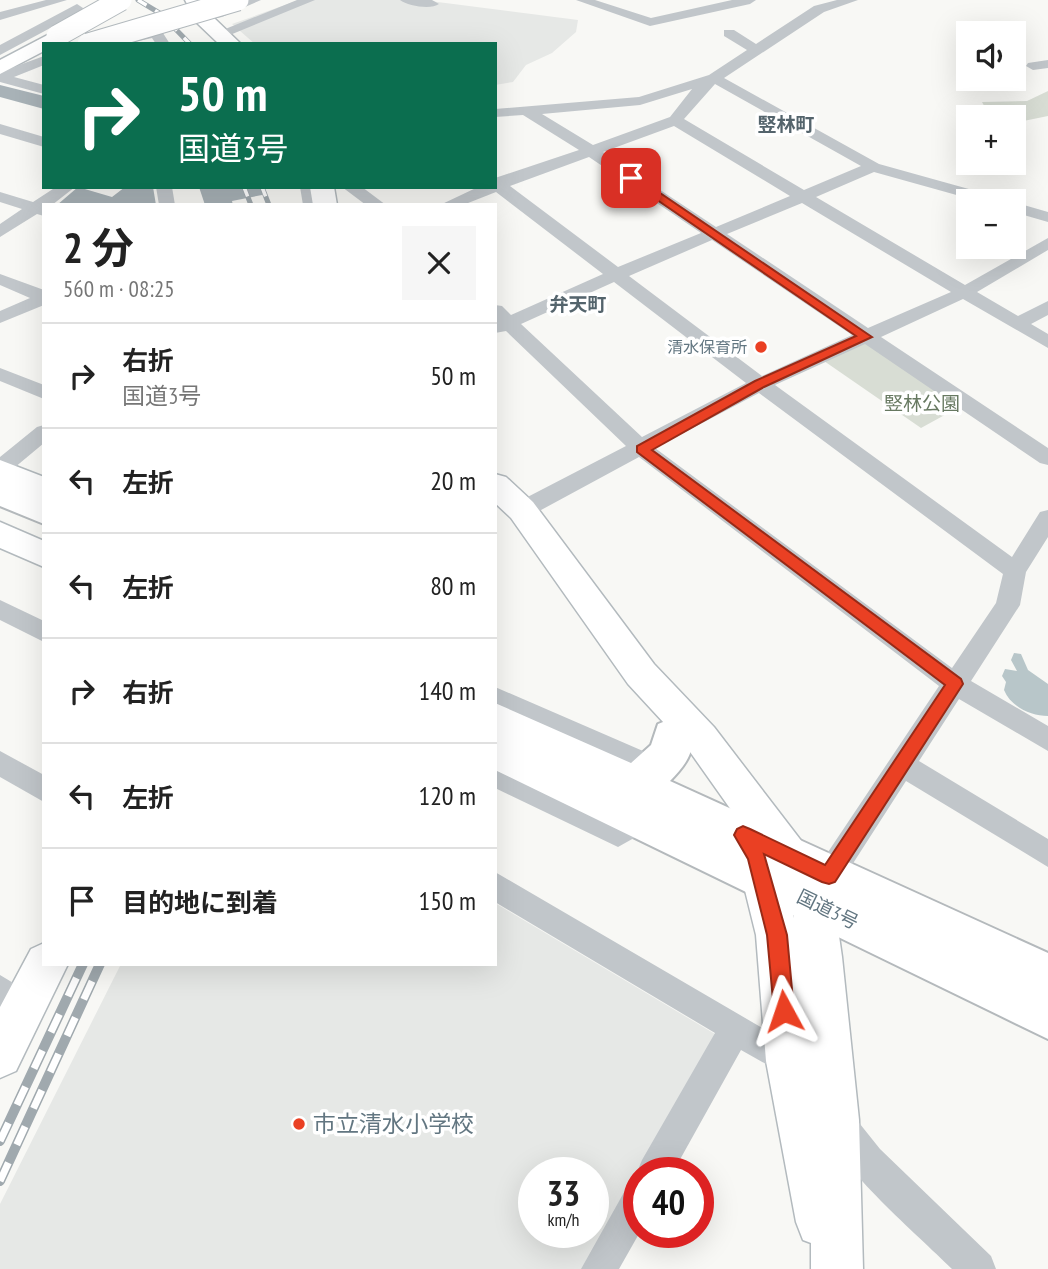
<!DOCTYPE html>
<html lang="ja">
<meta charset="utf-8">
<style>
:root{--surface:#fff;--page:#f6f6f6;--text:#222;--muted:#767676;--line:#e0e0e0}
body{margin:0;font-family:"PT Sans Narrow","Noto Sans JP",sans-serif;background:var(--page);color:var(--text);height:100vh;display:flex;flex-direction:column;font-size:26px;white-space:nowrap}
*{box-sizing:border-box;margin:0}
p{font-size:23px;color:var(--muted)}
.icon{flex:none;width:38px;height:38px;fill:none;stroke:currentColor;stroke-width:2;stroke-linecap:round;stroke-linejoin:round}
.map{position:relative;flex:1;overflow:hidden}
.details{position:absolute;left:42px;top:203px;width:455px;height:763px;display:flex;flex-direction:column;background:var(--surface);border-radius:0px;box-shadow:0 7px 28px #0002}
.details>*{flex:none}
.banner{position:absolute;left:42px;top:42px;width:455px;height:147px;border-radius:0px;box-shadow:0 7px 28px #0002;background:#0b6e4f;color:#fff;overflow:hidden}
.tools{position:absolute;left:956px;top:21px;display:grid;gap:14px}
.tools a{display:grid;place-items:center;width:70px;height:70px;border-radius:0px;background:var(--surface);box-shadow:0 7px 28px #0002;font-size:35px}
.speed{position:absolute;left:518px;top:1157px;display:flex;gap:14px;font-size:35px;font-weight:700;text-align:center}
.speed>*{display:grid;place-content:center;width:91px;height:91px;border-radius:50%;background:var(--surface);box-shadow:0 7px 28px #0002;line-height:1}
.speed small{font-size:18px;font-weight:400}
.speed .limit{border:10px solid #d22;background:#fff;color:#111}
.pin{position:absolute;display:grid;place-items:center;width:60px;height:60px;color:#fff;margin:-30px;border-radius:14px;box-shadow:0 4px 10px #0006}
.me{position:absolute;width:77px;margin:-38px;rotate:355deg;stroke-linejoin:round;filter:drop-shadow(0 0 5px #0008)}
.turn{display:flex;align-items:center;gap:24px;height:147px;padding:0 21px;font-size:32px}
.turn .icon{width:91px;height:91px;stroke-width:2.5}
.turn b{display:block;font-size:49px;line-height:60px}
.round{display:grid;place-items:center;flex:none;width:74px;height:74px;border-radius:0px;background:var(--page)}
.overview{display:flex;align-items:center;justify-content:space-between;height:119px;padding:0 21px}
h1{font-size:42px;font-weight:700;line-height:52px}
ul{padding:0;list-style:none}
li{display:flex;align-items:center;gap:21px;height:105px;padding:0 21px;border-top:2px solid var(--line)}
li div{flex:1}
li b{display:block;font-size:26px}
li em{font-style:normal}
.map>svg:first-child{display:block}
.built{fill:#e6e8e6;fill-rule:evenodd}
.green{fill:#d8ddd4}
.water{fill:#b8c6c9}
.building{fill:#a8b2b7}
.lines{fill:none;stroke-linecap:round;stroke-linejoin:round}
.secondary-casing{stroke:#b3babe;stroke-width:3}
.highway-casing{stroke:#b4b9bc;stroke-width:4}
.street{fill:#c1c6ca;fill-rule:evenodd}
.secondary{fill:#fff;fill-rule:evenodd}
.highway{fill:#fff;fill-rule:evenodd}
.rail-far1-casing{stroke:#a0a9ae;stroke-width:5}
.rail-casing{stroke:#a0a9ae;stroke-width:10}
.rail-far1{stroke:#fff;stroke-width:3.5;stroke-dasharray:10;stroke-linecap:butt}
.rail{stroke:#fff;stroke-width:7;stroke-dasharray:20;stroke-linecap:butt}
.secondary-bridge-casing{stroke:#b3babe;stroke-width:23;stroke-linecap:butt}
.secondary-bridge{stroke:#fff;stroke-width:21}
.route{fill:#ea4023;stroke:#982a17;stroke-width:2}
.poi-dot{fill:#ea4023;stroke:#fff;stroke-width:2.5}
.labels{text-anchor:middle;stroke-width:7;stroke-linejoin:round;paint-order:stroke}
.far-poi-label{font-size:16px;fill:#627681;stroke:#fff;text-anchor:end}
.far-quarter-label{font-size:19px;font-weight:bold;fill:#54646c;stroke:#fff}
.park-label{font-size:19px;fill:#677961;stroke:#fff}
.street-label{font-size:19px;fill:#627681;stroke:#fff}
.near-poi-label{font-size:23px;fill:#627681;stroke:#fff;text-anchor:start}
</style>
<div class="map">
<svg width="1048" height="1269" viewBox="0 0 1048 1269">
<rect width="100%" height="100%" fill="#f8f8f5"/>
<path class="built" d="M299 0H422L578 20 576 32 552 53 526 65 513 82 495 85V44H255L232 24Z
M495 903 715 1034 641 1172H639L590 1269H0V1204L121 964H495ZM534 1172H593V1232H534Z"/>
<path class="green" d="M1048 91V116L1013 123V117H990L982 102 1027 101Z
M860 343 869 344 961 406 921 428 824 361Z"/>
<path class="water" d="M1014 653 1021 654 1028 670 1048 684V716C1031 716 1011 707 1004 690L1006 682 1002 676 1005 669 1017 671 1011 660Z"/>
<path class="building" d="M0 85 44 96V109L0 97Z
M78 187 112 197 125 187H153L156 205H57Z
M199 187H262V195L232 201 233 205H205Z"/>
<g class="lines">
<defs>
<path id="secondary" d="M185 0H203L212 16 241 44H219L197 23Z
M57 30 64 32 67 36C61 45 53 44 44 44V51L0 74V60Z
M310 187H334L337 205H313Z
M0 460 44 477V501L0 483Z
M495 474 506 477 533 502 654 664 714 727 819 864 834 901 842 957 859 1120 863 1269H811V1243L803 1240 796 1222 766 1061 756 935 737 858 743 845 753 841 688 749 628 684 511 518 495 503ZM785 886 792 901 794 918Z
M0 522 44 541V567L0 548Z
M44 943V964H68L16 1071 0 1078V1007L31 949Z"/>
<path id="highway" d="M0 480 44 498V524L0 506Z
M495 703 631 763 651 745 658 724 673 718 688 724C699 747 687 764 670 781L1048 953V1039L495 770Z"/>
</defs>
<use href="#secondary" class="secondary-casing"/>
<use href="#highway" class="highway-casing"/>
<path class="street" d="M46 0H67L0 20V12Z
M243 0H261L222 17 217 18 210 14Z
M297 0H315L225 37H215L213 34Z
M400 0H432L439 4C431 10 408 6 400 0Z
M576 0H595L651 18 732 0H756L750 4 650 26Z
M837 0H858L824 12 724 78 879 164 1001 198 1003 201H978L874 172 816 197 965 285 1048 238V250L977 292 1018 316 1048 301V315L1031 324 1048 334V348L963 299 881 337 1048 448V465L1040 463 865 344 775 385 1012 557 1040 512 1048 510V537L1026 572 1020 605 971 681 1048 726V751L959 699 919 761 1048 839V867L906 781 832 896 822 900 812 896 807 886 812 876 939 686 639 457 530 516 522 518 514 516 511 510 514 504 626 446 506 331 495 333V305L502 306 511 315 603 274 496 192 463 205H440L478 187H495V178L579 150 523 115 495 117V109L639 97 709 75 747 50 724 36V30H734L756 44 814 6ZM715 84 861 166 804 190 684 119ZM692 89 670 117 593 145 542 114 640 105ZM674 126 790 196 716 227 603 152ZM589 157 701 233 618 267 510 186ZM802 203 951 292 868 328 727 234ZM712 240 852 335 762 376 629 276ZM614 282 746 383 642 437 521 324ZM759 393 1003 574 996 603 952 668 655 448Z
M77 4 83 8 82 11 0 55V45Z
M156 29 161 30 170 44H156L152 38 126 44 118 40 120 37Z
M44 56V65L14 77 44 85V94L0 82V72Z
M1048 60V68L1033 70 1026 66 1028 63Z
M0 124 44 137V147L0 134Z
M56 187H75L52 205H44V216L37 214 0 237V224L22 209 0 202V192L33 202Z
M156 187H172L175 205H159Z
M300 187H316L319 205H303Z
M342 187H362L386 205H366Z
M1013 202 1048 212V222L1013 212Z
M0 274 44 290V305L0 323V311L30 298 0 285Z
M0 368 44 385V399L0 381Z
M44 425V443L8 473 0 475V457L37 427Z
M0 600 44 621V642L0 620Z
M495 687 643 751C650 764 652 781 646 793L636 797 626 793 622 785 621 766 495 709Z
M0 751 44 775V802L0 777Z
M495 763 617 820 640 807 650 811 654 820 650 829 618 847 495 788Z
M495 872 800 1050 805 1061 800 1072 789 1077 741 1050 673 1172H639V1177L637 1172 642 1160 715 1033 495 902Z
M0 975 35 996 40 1007 35 1018 24 1023 0 1009Z
M840 1109 852 1114 880 1149 991 1256 996 1269H952C916 1233 842 1171 823 1126L828 1114Z
M639 1182 640 1232 619 1269H581L627 1187Z"/>
<use href="#secondary" class="secondary"/>
<use href="#highway" class="highway"/>
<defs>
<path id="rail-far1" d="M138 0 161 14 190 44
M244 187 251 205
M262 187 269 205"/>
<path id="rail" d="M0 1141 83 964
M0 1181 100 964"/>
</defs>
<use href="#rail-far1" class="rail-far1-casing"/>
<use href="#rail" class="rail-casing"/>
<use href="#rail-far1" class="rail-far1"/>
<use href="#rail" class="rail"/>
<defs>
<path id="secondary-bridge" d="M57 36 121 0
M88 44 238 0"/>
</defs>
<use href="#secondary-bridge" class="secondary-bridge-casing"/>
<use href="#secondary-bridge" class="secondary-bridge"/>
</g>
<path class="route" d="M628 176H635L872 337 764 387 652 450 961 679 963 684 835 882 829 884 822 882 764 854 787 935 794 1011 791 1018 784 1021 777 1018 774 1011 767 935 748 859 734 835 737 829 743 826 750 829 825 865 945 685 637 452V446L755 381 856 336 628 180Z"/>
<g class="poi-dot">
<circle cx="761" cy="347" r="7"/>
<circle cx="299" cy="1124" r="7"/>
</g>
<g class="labels">
<g class="far-poi-label">
<text x="747" y="353">清水保育所</text>
</g>
<g class="far-quarter-label">
<text x="786" y="131">竪林町</text>
<text x="578" y="311">弁天町</text>
</g>
<g class="park-label">
<text x="922" y="410">竪林公園</text>
</g>
<g class="street-label">
<text transform="translate(828 909) rotate(26)" y="7">国道3号</text>
</g>
<g class="near-poi-label">
<text x="313" y="1132">市立清水小学校</text>
</g>
</g>
</svg>
<div class="tools">
<a><svg class="icon" aria-label="sound" viewBox="0 0 24 24"><path d="M4 9h4l5-4v14l-5-4H4zM17 9q2 3 0 6"/></svg></a>
<a>+</a>
<a>−</a>
</div>
<div class="speed"><div>33<small>km/h</small></div><div class="limit">40</div></div>
<div class="pin" style="left:631px;top:178px;background:#d93025"><svg class="icon" aria-label="arrive" viewBox="0 0 24 24"><path d="M6 21V4h12l-3 4 3 4H6"/></svg></div>
<svg class="me" style="left:784px;top:1011px" viewBox="-20 -20 40 40"><path d="M0-17L14 15 0 8-14 15z" fill="#ea4023" stroke="#fff" stroke-width="4"/></svg>
<div class="banner">
<div class="turn"><svg class="icon" aria-label="right" viewBox="0 0 24 24"><path d="M7 20v-9h11M14 6l5 5-5 5"/></svg><div><b>50 m</b>国道3号</div></div>
</div>
<section class="details">
<div class="overview"><div><h1>2 分</h1><p>560 m · 08:25</p></div><a class="round"><svg class="icon" aria-label="close" viewBox="0 0 24 24"><path d="M6 6l12 12M18 6L6 18"/></svg></a></div>
<ul>
<li><svg class="icon" aria-label="right" viewBox="0 0 24 24"><path d="M7 20v-9h11M14 6l5 5-5 5"/></svg><div><b>右折</b><p>国道3号</p></div><em>50 m</em></li>
<li><svg class="icon" aria-label="left" viewBox="0 0 24 24"><path d="M17 20v-9H6M10 6l-5 5 5 5"/></svg><div><b>左折</b></div><em>20 m</em></li>
<li><svg class="icon" aria-label="left" viewBox="0 0 24 24"><path d="M17 20v-9H6M10 6l-5 5 5 5"/></svg><div><b>左折</b></div><em>80 m</em></li>
<li><svg class="icon" aria-label="right" viewBox="0 0 24 24"><path d="M7 20v-9h11M14 6l5 5-5 5"/></svg><div><b>右折</b></div><em>140 m</em></li>
<li><svg class="icon" aria-label="left" viewBox="0 0 24 24"><path d="M17 20v-9H6M10 6l-5 5 5 5"/></svg><div><b>左折</b></div><em>120 m</em></li>
<li><svg class="icon" aria-label="arrive" viewBox="0 0 24 24"><path d="M6 21V4h12l-3 4 3 4H6"/></svg><div><b>目的地に到着</b></div><em>150 m</em></li>
</ul>
</section>
</div>
